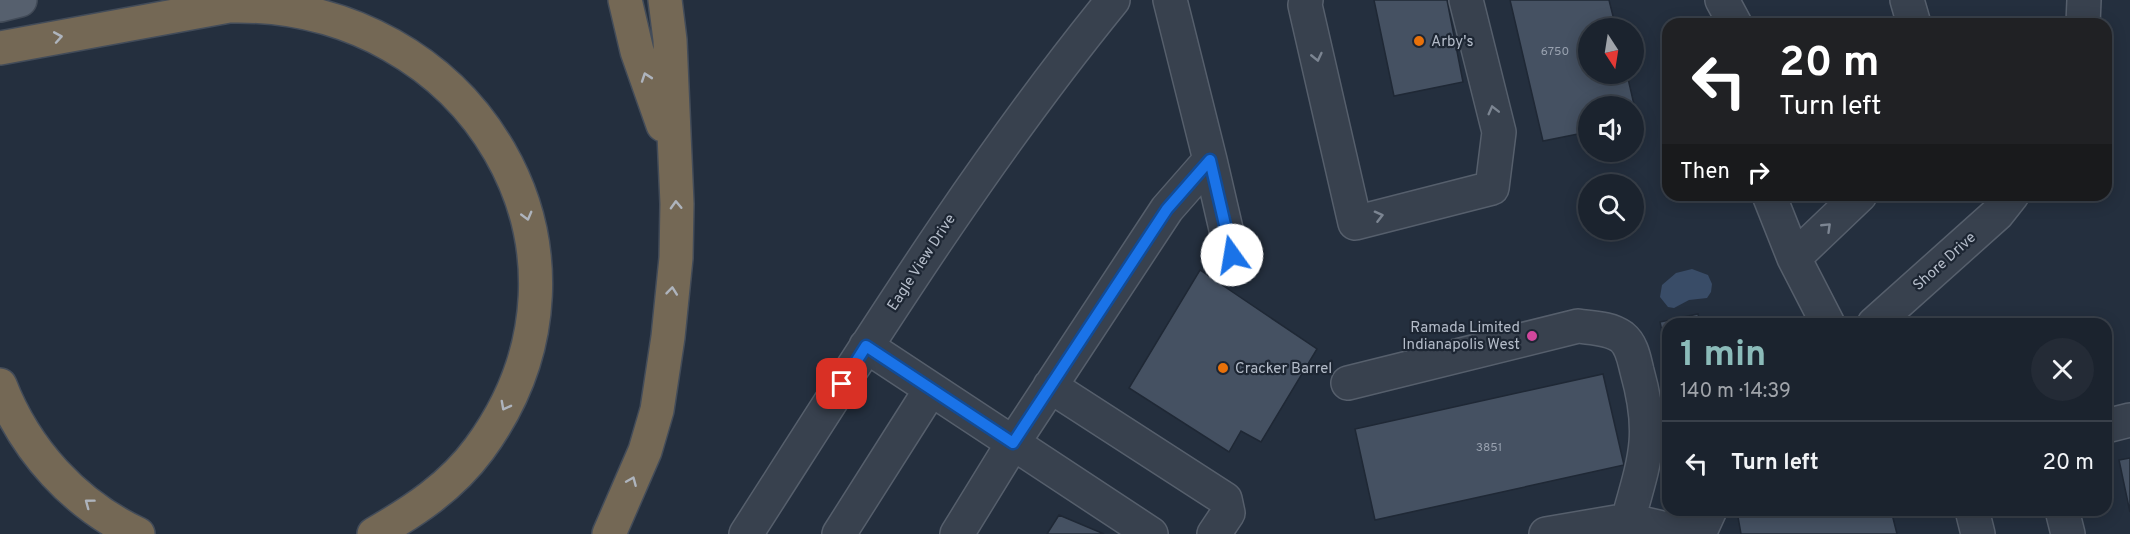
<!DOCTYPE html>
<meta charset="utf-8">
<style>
:root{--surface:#1b232e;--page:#242b36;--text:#f1f3f6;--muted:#a0a4aa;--line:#39404a;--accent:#8bbbb9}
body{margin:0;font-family:Overpass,sans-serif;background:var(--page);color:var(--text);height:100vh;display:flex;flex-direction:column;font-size:22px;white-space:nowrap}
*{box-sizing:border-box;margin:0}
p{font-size:20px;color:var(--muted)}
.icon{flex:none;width:33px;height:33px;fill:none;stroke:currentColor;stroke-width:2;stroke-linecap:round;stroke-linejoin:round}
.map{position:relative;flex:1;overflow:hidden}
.panel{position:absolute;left:1662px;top:318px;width:450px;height:198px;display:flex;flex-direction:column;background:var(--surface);border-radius:18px;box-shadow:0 3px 15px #0003,0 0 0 2px var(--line)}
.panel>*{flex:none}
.hud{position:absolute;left:1662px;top:18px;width:450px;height:183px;border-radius:18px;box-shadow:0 3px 15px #0003,0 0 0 2px var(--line);background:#202124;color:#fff;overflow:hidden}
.needle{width:39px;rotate:168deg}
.controls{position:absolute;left:1578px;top:18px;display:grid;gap:12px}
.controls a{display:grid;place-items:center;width:66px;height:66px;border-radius:50%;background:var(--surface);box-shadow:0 3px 15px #0003,0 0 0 2px var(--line);font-size:30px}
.pin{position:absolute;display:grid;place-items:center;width:51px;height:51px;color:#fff;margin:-26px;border-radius:12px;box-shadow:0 3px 9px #0006}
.me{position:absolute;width:66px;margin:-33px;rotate:347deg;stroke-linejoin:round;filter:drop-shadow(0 0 4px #0008)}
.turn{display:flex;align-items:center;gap:21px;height:126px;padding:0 18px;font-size:27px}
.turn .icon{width:78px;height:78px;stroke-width:2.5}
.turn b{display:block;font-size:42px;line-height:51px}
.then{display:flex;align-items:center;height:57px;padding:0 18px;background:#0003;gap:12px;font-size:22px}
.round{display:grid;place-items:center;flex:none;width:63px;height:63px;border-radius:32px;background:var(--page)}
.overview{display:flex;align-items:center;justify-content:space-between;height:102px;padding:0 18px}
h1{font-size:36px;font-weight:700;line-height:45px;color:var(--accent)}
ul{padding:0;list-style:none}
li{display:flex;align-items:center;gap:18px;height:84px;padding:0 18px;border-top:2px solid var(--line)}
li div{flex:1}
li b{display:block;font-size:22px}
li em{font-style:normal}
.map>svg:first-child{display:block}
.water{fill:#394c67}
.building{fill:#455162;stroke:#1f2835;stroke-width:1.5}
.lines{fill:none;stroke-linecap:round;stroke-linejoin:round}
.minor-casing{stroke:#565f6c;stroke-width:36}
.major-casing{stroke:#414a57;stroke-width:36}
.highway-casing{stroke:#434c59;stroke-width:36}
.minor{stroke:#38414e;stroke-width:33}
.major{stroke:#56606e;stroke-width:33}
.highway{stroke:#746855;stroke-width:33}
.oneway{stroke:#aeb4bd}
.oneway2{stroke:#7c8592}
.route-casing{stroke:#114b97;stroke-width:15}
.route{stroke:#1a73e8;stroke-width:10}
.food-dot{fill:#e8710a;stroke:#1d2633;stroke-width:2}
.hotel-dot{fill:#d1479c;stroke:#1d2633;stroke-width:2}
.labels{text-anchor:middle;stroke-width:4.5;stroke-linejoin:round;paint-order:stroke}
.number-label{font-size:12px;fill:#98a1af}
.poi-label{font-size:15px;fill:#b4bcc9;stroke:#1d2633;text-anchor:start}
.street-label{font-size:15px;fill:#b4bcc9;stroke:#1d2633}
</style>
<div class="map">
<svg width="2130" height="534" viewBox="0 0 2130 534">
<rect width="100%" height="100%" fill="#242f3e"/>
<path class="water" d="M1692 269 1708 275 1712 284 1711 292 1707 298 1689 300 1674 308 1668 307 1660 297 1662 285 1676 273Z"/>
<path class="building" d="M1374 0H1447L1463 82 1394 96Z
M1510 0H1609L1616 28H1588V74H1627L1638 122 1634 123V106H1588V132L1543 141Z
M1200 270 1317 349 1261 442 1241 431 1229 452 1129 388Z
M1698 314 1700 324H1668V360L1660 322Z
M1603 374 1624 465 1375 520 1355 429Z
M2130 458V512L2119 460Z
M1769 510H1891L1897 534H1741L1738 517Z
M1059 515 1104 534H1047Z"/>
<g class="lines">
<defs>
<path id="minor" d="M1306 0 1305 5 1355 223 1492 188 1499 132 1466 0
M1722 0 1735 24
M1907 0 1914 24
M2083 24 2084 0
M1210 160 1232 255
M1769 195 1794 258 1828 324
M1794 258 1860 195
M1874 324 1997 214 2012 195
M866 346 1151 534
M1348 383 1578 326C1592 328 1610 328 1622 337 1632 345 1634 359 1637 371 1655 435 1645 459 1628 520
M1050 386 1225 499 1228 513 1214 534
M2106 426 2130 420
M1972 510 1978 534
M2062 510 2068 534
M746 534C863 352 976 168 1113 0
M839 534 931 389
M957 534 1013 443 1167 209 1210 160 1170 0
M1546 534 1628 520 1688 534
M1699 534 1710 510"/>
<path id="major" d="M0 5 20 0"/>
<path id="highway" d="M625 0 637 51 663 125
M0 48 229 6C472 0 624 252 479 449 451 487 414 511 374 534
M0 385C25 450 75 505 138 534
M609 534 645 451 657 410 668 337 676 258 677 204 670 40 665 0"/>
</defs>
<use href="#minor" class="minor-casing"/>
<use href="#major" class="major-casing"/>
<use href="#highway" class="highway-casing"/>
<use href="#minor" class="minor"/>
<use href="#major" class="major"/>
<use href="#highway" class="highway"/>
</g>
<defs><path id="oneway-chevron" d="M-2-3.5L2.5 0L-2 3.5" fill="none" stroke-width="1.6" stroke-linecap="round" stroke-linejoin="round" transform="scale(1.5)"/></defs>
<g class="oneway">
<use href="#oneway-chevron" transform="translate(58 37) rotate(-10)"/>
<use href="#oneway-chevron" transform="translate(646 77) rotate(-109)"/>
<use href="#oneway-chevron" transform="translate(676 205) rotate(-92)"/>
<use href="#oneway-chevron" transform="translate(527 216) rotate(75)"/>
<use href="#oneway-chevron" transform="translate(672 291) rotate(-84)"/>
<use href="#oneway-chevron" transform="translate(505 406) rotate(118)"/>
<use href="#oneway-chevron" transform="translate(632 481) rotate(-67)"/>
<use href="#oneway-chevron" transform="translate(89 503) rotate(-143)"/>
</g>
<g class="oneway2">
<use href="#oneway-chevron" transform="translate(1317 57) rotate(77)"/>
<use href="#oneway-chevron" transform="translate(1493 110) rotate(-104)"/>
<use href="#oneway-chevron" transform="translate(1379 216) rotate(-14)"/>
<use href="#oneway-chevron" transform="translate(1827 227) rotate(-44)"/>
</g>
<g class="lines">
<defs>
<path id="route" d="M842 384 866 346 1013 443 1167 209 1210 160 1232 255"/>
</defs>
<use href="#route" class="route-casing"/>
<use href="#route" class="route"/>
</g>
<g class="food-dot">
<circle cx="1419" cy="41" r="6"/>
<circle cx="1223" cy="368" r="6"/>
</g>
<circle class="hotel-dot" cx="1532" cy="336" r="6"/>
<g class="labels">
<g class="number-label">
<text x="1555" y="55">6750</text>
<text x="1489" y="451">3851</text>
</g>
<g class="poi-label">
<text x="1431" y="46">Arby's</text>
<text x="1520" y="332" text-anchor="end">Ramada Limited<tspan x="1520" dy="17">Indianapolis West</tspan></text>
<text x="1235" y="373">Cracker Barrel</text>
</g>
<g class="street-label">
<text transform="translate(1944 261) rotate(-42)" y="5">Shore Drive</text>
<text transform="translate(921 262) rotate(-57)" y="5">Eagle View Drive</text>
</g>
</g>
</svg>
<div class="controls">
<a><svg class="needle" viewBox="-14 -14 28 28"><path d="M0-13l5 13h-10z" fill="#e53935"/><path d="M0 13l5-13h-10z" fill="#a0a4aa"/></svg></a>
<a><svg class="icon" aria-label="sound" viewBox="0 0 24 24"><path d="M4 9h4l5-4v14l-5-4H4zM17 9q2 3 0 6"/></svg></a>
<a><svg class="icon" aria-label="search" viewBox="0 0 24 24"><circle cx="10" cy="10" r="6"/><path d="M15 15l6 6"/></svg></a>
</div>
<div class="pin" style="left:842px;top:384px;background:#d93025"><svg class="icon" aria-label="arrive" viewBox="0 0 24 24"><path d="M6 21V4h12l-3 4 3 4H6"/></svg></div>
<svg class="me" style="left:1232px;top:255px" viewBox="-20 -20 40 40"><circle r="19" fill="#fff"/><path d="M0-13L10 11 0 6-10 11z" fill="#1a73e8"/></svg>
<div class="hud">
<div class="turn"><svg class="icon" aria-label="left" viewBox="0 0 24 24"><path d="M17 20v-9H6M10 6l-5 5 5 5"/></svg><div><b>20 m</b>Turn left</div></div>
<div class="then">Then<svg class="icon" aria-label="right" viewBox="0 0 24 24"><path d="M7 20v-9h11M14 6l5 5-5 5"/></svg></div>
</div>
<section class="panel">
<div class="overview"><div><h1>1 min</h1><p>140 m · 14:39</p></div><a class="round"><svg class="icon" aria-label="close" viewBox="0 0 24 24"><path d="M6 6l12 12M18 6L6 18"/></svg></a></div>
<ul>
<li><svg class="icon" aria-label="left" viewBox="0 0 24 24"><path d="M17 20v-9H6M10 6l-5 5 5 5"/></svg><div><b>Turn left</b></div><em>20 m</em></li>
</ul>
</section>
</div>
